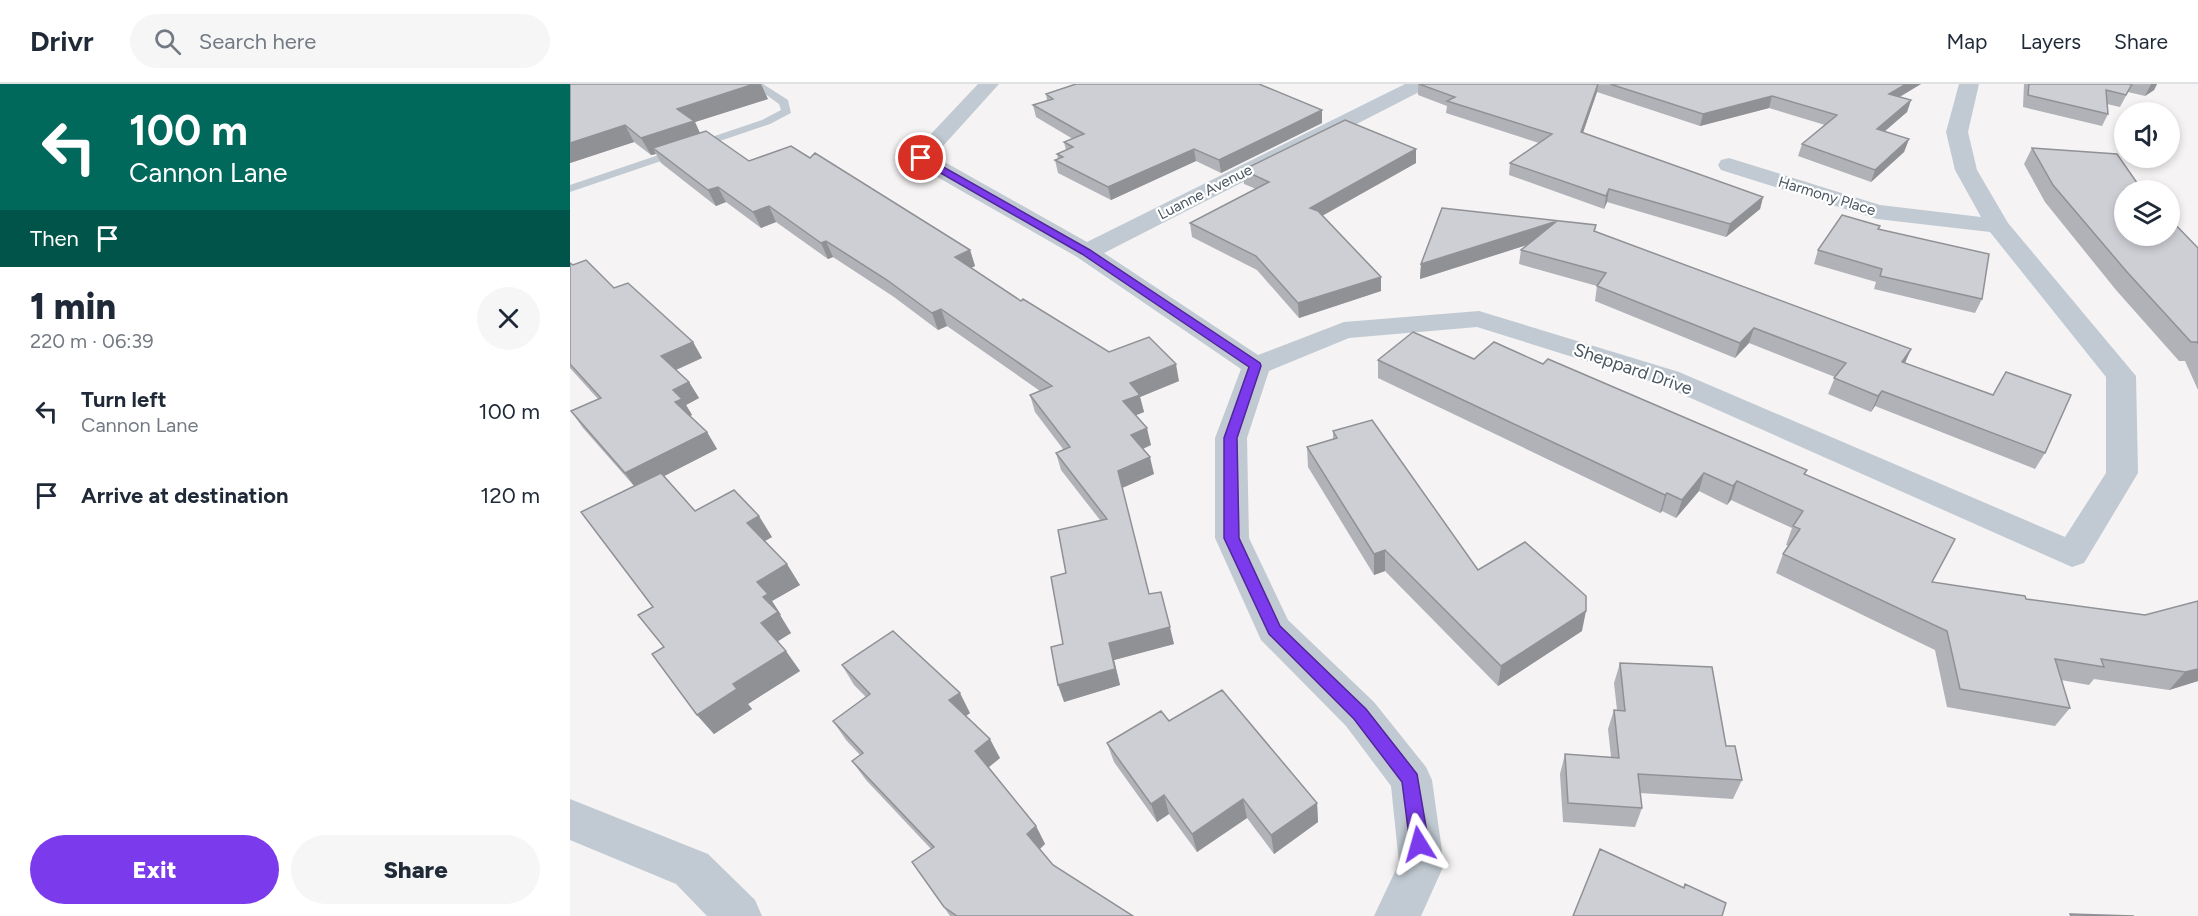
<!DOCTYPE html>
<meta charset="utf-8">
<style>
:root{--surface:#fff;--page:#f6f6f7;--text:#1f2937;--muted:#747a83;--line:#e0e1e3;--accent:#7c3aed}
body{margin:0;font-family:Figtree,sans-serif;background:var(--page);color:var(--text);height:100vh;display:flex;flex-direction:column;font-size:22px;white-space:nowrap}
*{box-sizing:border-box;margin:0}
p{font-size:20px;color:var(--muted)}
.icon{flex:none;width:33px;height:33px;fill:none;stroke:currentColor;stroke-width:2;stroke-linecap:round;stroke-linejoin:round}
.map{position:relative;flex:1;overflow:hidden}
.sheet{display:flex;flex-direction:column;background:var(--surface);width:570px}
.sheet>*{flex:none}
.banner{background:#00695c;color:#fff;overflow:hidden}
.controls{position:absolute;left:1544px;top:18px;display:grid;gap:12px}
.controls a{display:grid;place-items:center;width:66px;height:66px;border-radius:50%;background:var(--surface);box-shadow:0 3px 9px #0003;font-size:30px}
.pin{position:absolute;display:grid;place-items:center;width:51px;height:51px;color:#fff;margin:-26px;border:3px solid #fff;border-radius:50%;box-shadow:0 2px 6px #0007}
.me{position:absolute;width:66px;margin:-33px;rotate:352deg;stroke-linejoin:round;filter:drop-shadow(0 0 4px #0008)}
.turn{display:flex;align-items:center;gap:21px;height:126px;padding:0 30px;font-size:27px}
.turn .icon{width:78px;height:78px;stroke-width:2.5}
.turn b{display:block;font-size:42px;line-height:51px}
.then{display:flex;align-items:center;height:57px;padding:0 30px;background:#0003;gap:12px;font-size:22px}
.round{display:grid;place-items:center;flex:none;width:63px;height:63px;border-radius:32px;background:var(--page)}
.head{display:flex;align-items:center;justify-content:space-between;height:102px;padding:0 30px}
h1{font-size:36px;font-weight:800;line-height:45px}
.action{display:flex;gap:12px;margin-top:auto;padding:12px 30px}
.action a{flex:1;height:69px;border-radius:36px;background:var(--accent);color:#fff;font-size:24px;font-weight:800;line-height:69px;text-align:center}
.action a+a{background:var(--page);color:var(--text)}
ul{padding:0;list-style:none}
li{display:flex;align-items:center;gap:18px;height:84px;padding:0 30px}
li div{flex:1}
li b{display:block;font-size:22px}
li em{font-style:normal}
header{display:flex;align-items:center;gap:36px;box-sizing:border-box;height:84px;padding:0 30px;background:var(--surface);border-bottom:2px solid var(--line)}
header strong{font-size:28px}
nav{display:flex;gap:33px;margin-inline-start:auto;font-size:21px}
.search{width:420px;height:54px;background:var(--page);display:flex;align-items:center;gap:15px;box-sizing:border-box;padding:0 21px;border-radius:33px;color:var(--muted);font-size:22px}
main{display:flex;flex:1;min-height:0}
.map>svg:first-child{display:block}
.lines{fill:none;stroke-linecap:round;stroke-linejoin:round}
.service{fill:#c1cad2;fill-rule:evenodd}
.minor{fill:#c1cad2;fill-rule:evenodd}
.wall{fill:#b0b2b7}
.shaded-wall{fill:#909195}
.building{fill:#cdcfd5;stroke:#909195;stroke-width:1.5}
.route{fill:#7c3aed;stroke:#51269a;stroke-width:1.5}
.labels{text-anchor:middle;stroke-width:4.5;stroke-linejoin:round;paint-order:stroke}
.far-street-label{font-size:15px;fill:#4a5661;stroke:#fff}
.street-label{font-size:18px;fill:#4a5661;stroke:#fff}
</style>
<header>
<strong>Drivr</strong>
<div class="search"><svg class="icon" aria-label="search" viewBox="0 0 24 24"><circle cx="10" cy="10" r="6"/><path d="M15 15l6 6"/></svg>Search here</div>
<nav><a>Map</a><a>Layers</a><a>Share</a></nav>
</header>
<main>
<section class="sheet">
<div class="banner">
<div class="turn"><svg class="icon" aria-label="left" viewBox="0 0 24 24"><path d="M17 20v-9H6M10 6l-5 5 5 5"/></svg><div><b>100 m</b>Cannon Lane</div></div>
<div class="then">Then<svg class="icon" aria-label="arrive" viewBox="0 0 24 24"><path d="M6 21V4h12l-3 4 3 4H6"/></svg></div>
</div>
<div class="head"><div><h1>1 min</h1><p>220 m · 06:39</p></div><a class="round"><svg class="icon" aria-label="close" viewBox="0 0 24 24"><path d="M6 6l12 12M18 6L6 18"/></svg></a></div>
<ul>
<li><svg class="icon" aria-label="left" viewBox="0 0 24 24"><path d="M17 20v-9H6M10 6l-5 5 5 5"/></svg><div><b>Turn left</b><p>Cannon Lane</p></div><em>100 m</em></li>
<li><svg class="icon" aria-label="arrive" viewBox="0 0 24 24"><path d="M6 21V4h12l-3 4 3 4H6"/></svg><div><b>Arrive at destination</b></div><em>120 m</em></li>
</ul>
<div class="action"><a>Exit</a><a>Share</a></div>
</section>
<div class="map">
<svg width="1628" height="832" viewBox="0 0 1628 832">
<rect width="100%" height="100%" fill="#f5f3f3"/>
<g class="lines">
<path class="service" d="M181 0H193L218 16 221 29 200 40 0 108V101L192 36 211 26 209 20Z"/>
<path class="minor" d="M408 0H429L364 72 517 158 835 0H860L857 4 534 169 688 271 774 238 909 227 1109 288 1495 453 1536 389V293L1420 148 1307 135 1151 86 1148 81 1151 76 1159 74 1310 121 1411 133 1385 86 1376 48 1389 0H1409L1398 48 1407 86 1438 139 1566 292 1568 389 1514 479 1502 483 1089 300 907 243 779 254 699 287 677 354 679 454 718 536 804 618 856 683 862 696 874 781 851 832H804L829 779 821 702 776 642 691 556 645 454V354L671 285 507 173 343 79 340 74 343 69Z
M0 715 138 770 185 816 192 832H137L106 800 0 756Z"/>
</g>
<path class="wall" d="M0 0 198 15 125 38 130 49 179 77 240 74 400 166 405 182 401 184 451 217 539 268 609 297 570 313 574 328 565 331 581 361 573 365 584 390 552 404 579 510 604 560 544 576 550 601 494 618 493 560 496 489 530 436 491 386 486 369 493 365 465 328 460 311 470 307 377 242 368 246 324 213 263 173 258 175 206 138 191 144 156 118 146 122 91 79 86 70 81 71 64 58 0 79Z
M848 0H1351L1330 13 1341 16 1337 28 1314 48 1339 55 1334 68 1301 98 1228 72 1232 60 1255 41 1199 24 1130 42 1027 8 1013 49 1193 113 1190 125 1156 153 1037 118 1034 125 939 91 940 79 969 59 876 29 877 22 848 11Z
M1454 0H1587L1584 6 1575 12 1558 8 1550 23 1537 20 1538 30 1532 42 1453 23Z
M476 10 752 39 651 89 626 77 541 116 488 89 485 76 488 75 487 70 496 66 494 58 503 55 466 33 463 21 477 16Z
M1462 64 1554 106 1628 164V306L1615 277H1609L1546 206 1475 118 1454 80Z
M846 65V79L752 132 811 193V207L729 234 687 186 622 153 620 139 686 105 674 100 673 86Z
M1026 141 1025 148 1341 265 1335 279 1475 369 1465 385 1305 322 1301 328 1258 310 1265 293 1179 259 1165 274 1025 217 1027 202 949 180 951 166 957 161 850 195 851 180Z
M1308 145 1412 215 1405 229 1304 205 1306 198 1244 180 1248 166Z
M0 179 3 181 44 204 123 258 132 274 106 286 119 298 129 314 116 321 122 331 120 332 137 348 147 365 94 392 125 427 202 453 194 457 230 501 202 517 211 531H210L221 549 208 557 230 587 178 620 182 625 144 650 127 631 94 563 83 523 64 402 13 344 1 327 28 315 0 284Z
M904 275 973 280 1237 386 1235 391 1362 498 1456 515 1575 531 1628 597 1599 606 1524 595 1519 601 1491 596 1500 624 1485 642 1377 623 1365 566 1206 489 1213 470 1219 462 1216 461 1222 444 1161 416 1157 421 1129 407 1106 434 1092 427 1090 429 808 294V276Z
M763 347 908 486 1012 547 928 602 815 487 804 491 738 383 737 363 763 355Z
M1050 579 1156 662 1172 696 1163 715 1070 709 1072 724 1065 743 993 738 990 690 995 670 1041 673 1038 645 1044 626H1047L1044 599Z
M272 581 400 629 396 632 430 674 419 683 466 742 475 760 470 765 483 781 563 832H380L342 778 361 765 296 696 282 677 290 671 276 656 263 637 296 613 284 601Z
M599 637 747 719 748 738 704 770 677 734 627 768 599 730 587 738 544 678 537 659Z"/>
<path class="shaded-wall" d="M184 0H191L198 15 125 38 132 54 83 64 86 70 81 71 71 54 107 25Z
M1028 0 1027 8 1009 60 1011 48Z
M1336 0H1351L1315 21 1319 10Z
M1581 0H1587L1584 6 1575 12Z
M1202 12 1199 24 1130 42 1133 30Z
M1341 16 1337 28 1302 58 1307 45Z
M752 26V39L651 89 649 76Z
M55 41 64 58 0 79V59Z
M1339 55 1334 68 1301 98 1305 86Z
M624 65 626 77 541 116 538 103Z
M846 65V79L741 138 740 124Z
M148 103 156 118 146 122 138 106Z
M1039 105 1037 118 1034 125 1036 112Z
M1193 113 1190 125 1156 153 1160 140Z
M199 122 206 138 191 144 183 128Z
M987 137 985 152 850 195 851 180Z
M256 157 263 173 258 175 251 159Z
M400 166 405 182 390 189 385 173Z
M811 193V207L729 234 728 219Z
M371 225 377 242 368 246 362 229Z
M1184 244 1179 259 1165 274 1170 259Z
M123 258 132 274 101 288 91 272Z
M1341 265 1334 281 1332 278Z
M606 280 609 297 570 313 574 328 557 335 553 317 560 299Z
M119 298 129 314 116 321 122 331 115 335 105 318 103 306Z
M1312 307 1305 322 1301 328 1308 312Z
M577 344 581 361 565 368 561 351Z
M137 348 147 365 67 406 55 389Z
M580 373 584 390 552 404 548 387Z
M1134 389 1129 407 1106 434 1112 416Z
M1167 397 1161 416 1157 421 1163 402Z
M1097 409 1092 427 1090 429 1095 411Z
M189 432 202 453 190 460 177 439Z
M815 466V487L804 491V470Z
M217 480 230 501 202 517 211 531H210L221 549 205 559 191 539 193 513 187 498Z
M1016 527 1012 547 928 602 931 582Z
M600 543 604 560 544 576 550 601 494 618 488 601 539 559Z
M216 567 230 587 178 620 182 625 144 650 127 631 163 600Z
M1628 585V597L1599 606 1615 588Z
M390 609 400 629 390 636 379 616Z
M420 655 430 674 415 686 405 667Z
M594 711 599 730 587 738 581 720Z
M673 715 677 734 627 768 622 750Z
M747 719 748 738 704 770 701 751Z
M466 742 475 760 466 768 457 750Z"/>
<path class="building" d="M0 0H184L107 25 124 37 71 54 55 41 0 59Z
M506 0H689L752 26 649 76 624 65 538 103 485 76 493 73 487 70 503 63 494 58 514 50 463 21 483 15 476 10Z
M849 0H1028L1011 48 1193 113 1160 140 1039 105 1036 112 940 79 982 50 877 17 885 13Z
M1040 0H1336L1319 10 1341 16 1307 45 1339 55 1305 86 1232 60 1267 31 1202 12 1133 30Z
M1459 0H1562L1556 11 1536 6 1538 30 1458 11Z
M775 36 846 65 740 124 748 127 811 193 728 219 686 172 620 139 699 98 673 86Z
M136 47 179 77 221 62 240 74 245 69 400 166 385 173 451 217 453 215 539 268 579 253 606 280 560 299 570 311 553 317 577 344 561 351 580 373 548 387 579 510 591 508 600 543 539 559 545 585 488 601 481 563 493 560 481 493 496 489 488 446 537 435 486 369 500 363 460 311 482 302 371 225 362 229 317 196 256 157 251 159 199 122 183 128 148 103 138 106 83 64Z
M1462 64 1547 70 1572 106H1554V152H1599V134L1628 164V260L1627 258H1621L1557 188 1483 101Z
M872 124 1026 141 1024 147 1341 265 1332 278 1423 311 1436 288 1501 311 1475 369 1312 307 1308 312 1264 294 1276 279 1184 244 1170 259 1027 202 1036 189 951 166 987 137 851 180Z
M1272 131 1310 142 1308 145 1419 170 1412 215 1310 192 1312 185 1248 166Z
M16 176 44 204 58 199 123 258 91 272 119 298 103 306 112 315 105 318 137 348 55 389 1 327 31 314 0 280V179L3 181Z
M843 248 904 275 924 258 973 280 978 275 1237 386 1234 390 1385 455 1362 498 1455 512 1456 515 1575 531 1628 517V585L1615 588 1531 575 1534 583 1485 575 1500 624 1390 605 1377 547 1213 470 1230 445 1223 442 1233 427 1167 397 1163 402 1134 389 1112 416 1097 409 1095 411 808 276Z
M802 336 908 486 955 458 1016 512V527L931 582 815 466 804 470 737 363 767 354 763 347Z
M91 389 125 427 164 406 189 432 177 439 217 480 187 498 198 510 193 513 208 528 191 539 216 567 163 600 167 605 127 631 82 570 94 563 68 531 83 523 11 428Z
M323 547 390 609 379 616 420 655 405 667 466 742 457 750 483 781 563 832H387L374 823 342 778 364 763 282 677 293 669 263 637 300 610 272 581Z
M1050 579 1142 583 1156 662H1165L1172 696 1068 690 1072 724 998 719 995 670 1049 674 1044 626 1055 627Z
M652 606 747 719 701 751 673 715 622 750 594 711 581 720 537 659 591 627 599 637Z
M1030 765 1114 804 1115 800 1156 819 1152 832H1003Z
M1500 830 1564 832H1501Z"/>
<path class="route" d="M348 72H354L520 166 690 279 691 282 667 354 669 454 710 542 796 625 847 690 859 760 856 766 849 769 843 766 840 760 832 698 784 635 699 550 654 454V354L679 283 512 170 348 76Z"/>
<g class="labels">
<g class="far-street-label">
<text transform="translate(635 108) rotate(-27)" y="5">Luanne Avenue</text>
<text transform="translate(1257 112) rotate(17)" y="5">Harmony Place</text>
</g>
<g class="street-label">
<text transform="translate(1063 285) rotate(19)" y="6">Sheppard Drive</text>
</g>
</g>
</svg>
<div class="controls">
<a><svg class="icon" aria-label="sound" viewBox="0 0 24 24"><path d="M4 9h4l5-4v14l-5-4H4zM17 9q2 3 0 6"/></svg></a>
<a><svg class="icon" aria-label="layers" viewBox="0 0 24 24"><path d="M12 4l9 5-9 5-9-5zM3 14l9 5 9-5"/></svg></a>
</div>
<div class="pin" style="left:351px;top:74px;background:#d93025"><svg class="icon" aria-label="arrive" viewBox="0 0 24 24"><path d="M6 21V4h12l-3 4 3 4H6"/></svg></div>
<svg class="me" style="left:849px;top:760px" viewBox="-20 -20 40 40"><path d="M0-17L14 15 0 8-14 15z" fill="#7c3aed" stroke="#fff" stroke-width="4"/></svg>
</div>
</main>
